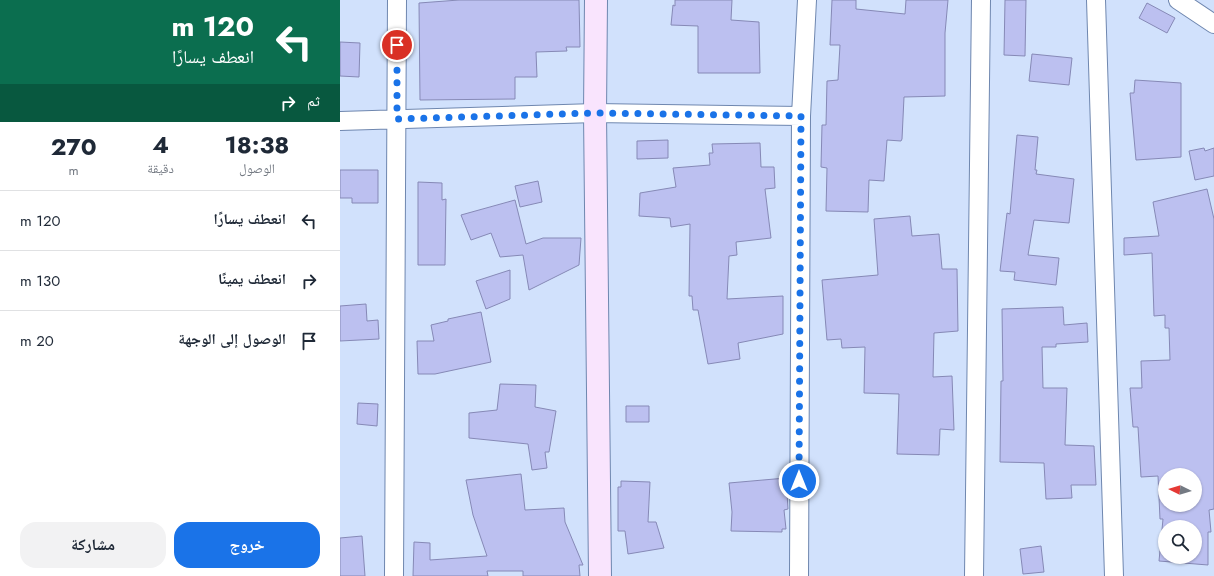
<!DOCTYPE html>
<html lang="ar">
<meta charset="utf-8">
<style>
:root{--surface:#fff;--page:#f2f2f3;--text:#1f2937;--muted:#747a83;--line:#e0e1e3;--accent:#1a73e8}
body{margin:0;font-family:Jost,"Noto Naskh Arabic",sans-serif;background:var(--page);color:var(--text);direction:rtl;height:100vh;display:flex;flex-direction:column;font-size:15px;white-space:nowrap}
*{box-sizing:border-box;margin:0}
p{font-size:13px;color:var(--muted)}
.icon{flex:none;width:22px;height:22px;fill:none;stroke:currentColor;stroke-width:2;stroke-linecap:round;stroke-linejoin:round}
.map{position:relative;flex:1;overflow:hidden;direction:ltr}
.drawer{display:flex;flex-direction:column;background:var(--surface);width:340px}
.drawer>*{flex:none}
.banner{background:#0b6e4f;color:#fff;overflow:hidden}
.needle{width:26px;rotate:275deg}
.tools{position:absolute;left:818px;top:468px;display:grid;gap:8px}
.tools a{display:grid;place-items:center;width:44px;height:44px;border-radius:50%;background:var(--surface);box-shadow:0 1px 3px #0004;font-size:20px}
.pin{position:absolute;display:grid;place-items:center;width:34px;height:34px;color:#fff;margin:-17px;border:2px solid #fff;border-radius:50%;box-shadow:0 1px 4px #0007}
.me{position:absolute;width:44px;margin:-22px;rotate:0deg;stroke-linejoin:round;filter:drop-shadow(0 0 3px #0008)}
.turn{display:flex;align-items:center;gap:14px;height:84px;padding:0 20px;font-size:18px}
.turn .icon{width:52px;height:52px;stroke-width:2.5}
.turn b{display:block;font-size:28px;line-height:34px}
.then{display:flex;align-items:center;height:38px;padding:0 20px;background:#0003;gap:8px;font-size:15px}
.eta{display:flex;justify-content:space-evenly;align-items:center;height:68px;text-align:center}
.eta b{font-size:24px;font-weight:700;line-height:28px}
.button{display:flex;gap:8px;margin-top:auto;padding:8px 20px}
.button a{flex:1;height:46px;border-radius:16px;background:var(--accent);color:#fff;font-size:16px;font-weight:700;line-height:46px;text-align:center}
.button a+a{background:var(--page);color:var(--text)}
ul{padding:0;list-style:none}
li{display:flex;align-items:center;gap:12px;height:60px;padding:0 20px;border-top:1px solid var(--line)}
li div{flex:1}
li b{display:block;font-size:15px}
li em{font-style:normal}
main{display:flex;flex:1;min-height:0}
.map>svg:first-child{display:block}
.building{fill:#bcc0f0;stroke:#8689b6;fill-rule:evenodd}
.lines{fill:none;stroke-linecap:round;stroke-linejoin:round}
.street-casing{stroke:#6f87af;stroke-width:20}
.secondary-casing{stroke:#6f87af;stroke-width:24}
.street{stroke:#fff;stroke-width:18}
.secondary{stroke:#f9e4fd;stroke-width:22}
.route{stroke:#1a73e8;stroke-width:7;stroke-dasharray:0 12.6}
</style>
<main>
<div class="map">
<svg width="874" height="576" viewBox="0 0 874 576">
<rect width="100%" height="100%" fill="#d1e1fc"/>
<path class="building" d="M119 0H239L240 47H226L227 51 196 52 197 77H175V99L80 100 79 3Z
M335 0H392L391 20 419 22 420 73H358V26L331 25 333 5 335 6Z
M492 0H516V9L565 14 566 0H608L605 33V96L564 97 562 139 561 141 547 140 544 181 529 180 528 212 486 211 487 168 481 167 482 125H486L487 81 498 80 500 45H490Z
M665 0H686L685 56 664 55Z
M807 3 835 18 827 33 799 18Z
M0 42 20 43 19 77 0 76Z
M692 54 732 58 729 85 689 81Z
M795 80 841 83V157L796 160 790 93H794Z
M677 135 698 137 695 170H697L696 174 734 179 729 223 694 220 688 255 719 258 716 285 674 280 675 272 660 271 667 213 670 214Z
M328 140V158L297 159V141Z
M420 143 421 167H434L435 188 425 189 431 238 396 242 397 255 389 256 387 299 443 296V334L398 343 400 359 368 364 358 310H353L352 296H349L350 224 331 227 330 218 299 216 300 193 336 187 333 168 370 165 369 153H373L372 144Z
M864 148 865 151 874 148V176L855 180 849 151Z
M0 170H38V203H12V198H0Z
M198 181 202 202 180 207 175 186Z
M78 182 102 183V200L106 199 105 265H78Z
M867 189 874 219V509L869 510 871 532H868V565L819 561 823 519H820L818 476 801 477 798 427H793L790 388H802L801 361 830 360 829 328H825V315L814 316 812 253 784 255V238L819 236 813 202ZM825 475H855V505H825ZM825 527H855V557H825Z
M175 200 186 244 203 238H241L239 265 189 290 183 255 160 257 151 233 131 240 121 215Z
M570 216 572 236 599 234 602 269H617L618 331 594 333 593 377 612 376 614 430 600 429 599 455 557 454 559 394 524 393 525 347 502 348 501 339 487 340 482 280 538 275 534 219Z
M170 270V299L146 309 136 281Z
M26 304 27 321 38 320 39 339 0 341V306Z
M723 307 724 325 747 323 748 342 716 344V347H702L703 388H727L725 445 754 446 756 485H731L732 498 706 499 704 463 660 462 661 381H663L662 309Z
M141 312 151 362 95 374H78L77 341H94L91 325 108 321V319Z
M160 384 196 385 195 407 216 411 209 452H205L207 468 192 470 188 444 129 438V413L157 410Z
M18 403 38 404 37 426 17 424Z
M286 406H309V422H286Z
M181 474 185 510 224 508 225 522 243 565H239L240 576H183V571H147L148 576H73L74 542 90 543V560L147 556 133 515 126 480Z
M446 478 448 509 444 510 446 529H442V532L391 531 392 512 389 483Z
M281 481 310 482 308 522H316L324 548 288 554 285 531H278V487H281Z
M22 536 25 576H0V538Z
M701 546 704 572 683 574 680 549Z"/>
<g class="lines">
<defs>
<path id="street" d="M756 0 774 576
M838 0 874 24
M0 121 255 113 461 116
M54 576 57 0
M459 576 461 116 467 0
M634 576 641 0"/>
<path id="secondary" d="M256 0 255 113 260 576"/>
</defs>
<use href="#street" class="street-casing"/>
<use href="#secondary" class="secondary-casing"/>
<use href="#street" class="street"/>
<use href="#secondary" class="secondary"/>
</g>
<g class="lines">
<path class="route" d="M57 45V119L255 113 461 116 459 481"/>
</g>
</svg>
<div class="tools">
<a><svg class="needle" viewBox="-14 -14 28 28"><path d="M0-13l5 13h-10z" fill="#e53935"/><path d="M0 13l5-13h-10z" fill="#747a83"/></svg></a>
<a><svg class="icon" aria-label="search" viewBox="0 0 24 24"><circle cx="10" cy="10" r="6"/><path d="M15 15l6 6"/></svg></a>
</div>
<div class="pin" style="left:57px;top:45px;background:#d93025"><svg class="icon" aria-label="arrive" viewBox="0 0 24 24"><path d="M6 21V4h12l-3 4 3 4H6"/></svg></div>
<svg class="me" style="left:459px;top:481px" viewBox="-20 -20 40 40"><circle r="17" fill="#1a73e8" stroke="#fff" stroke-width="3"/><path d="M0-11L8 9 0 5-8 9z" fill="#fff"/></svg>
</div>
<section class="drawer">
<div class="banner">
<div class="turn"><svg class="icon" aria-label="left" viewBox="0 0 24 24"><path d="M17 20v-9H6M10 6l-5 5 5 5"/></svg><div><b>120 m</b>انعطف يسارًا</div></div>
<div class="then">ثم<svg class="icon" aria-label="right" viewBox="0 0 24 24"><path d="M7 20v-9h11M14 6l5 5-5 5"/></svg></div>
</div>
<div class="eta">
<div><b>18:38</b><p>الوصول</p></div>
<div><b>4</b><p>دقيقة</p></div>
<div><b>270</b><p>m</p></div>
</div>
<ul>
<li><svg class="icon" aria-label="left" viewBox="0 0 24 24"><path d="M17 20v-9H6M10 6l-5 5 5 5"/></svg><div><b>انعطف يسارًا</b></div><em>120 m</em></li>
<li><svg class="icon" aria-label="right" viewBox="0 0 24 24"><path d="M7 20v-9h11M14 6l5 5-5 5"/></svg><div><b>انعطف يمينًا</b></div><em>130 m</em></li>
<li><svg class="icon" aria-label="arrive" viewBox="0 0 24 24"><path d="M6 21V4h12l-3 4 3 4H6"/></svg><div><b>الوصول إلى الوجهة</b></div><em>20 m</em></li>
</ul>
<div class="button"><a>خروج</a><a>مشاركة</a></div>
</section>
</main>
